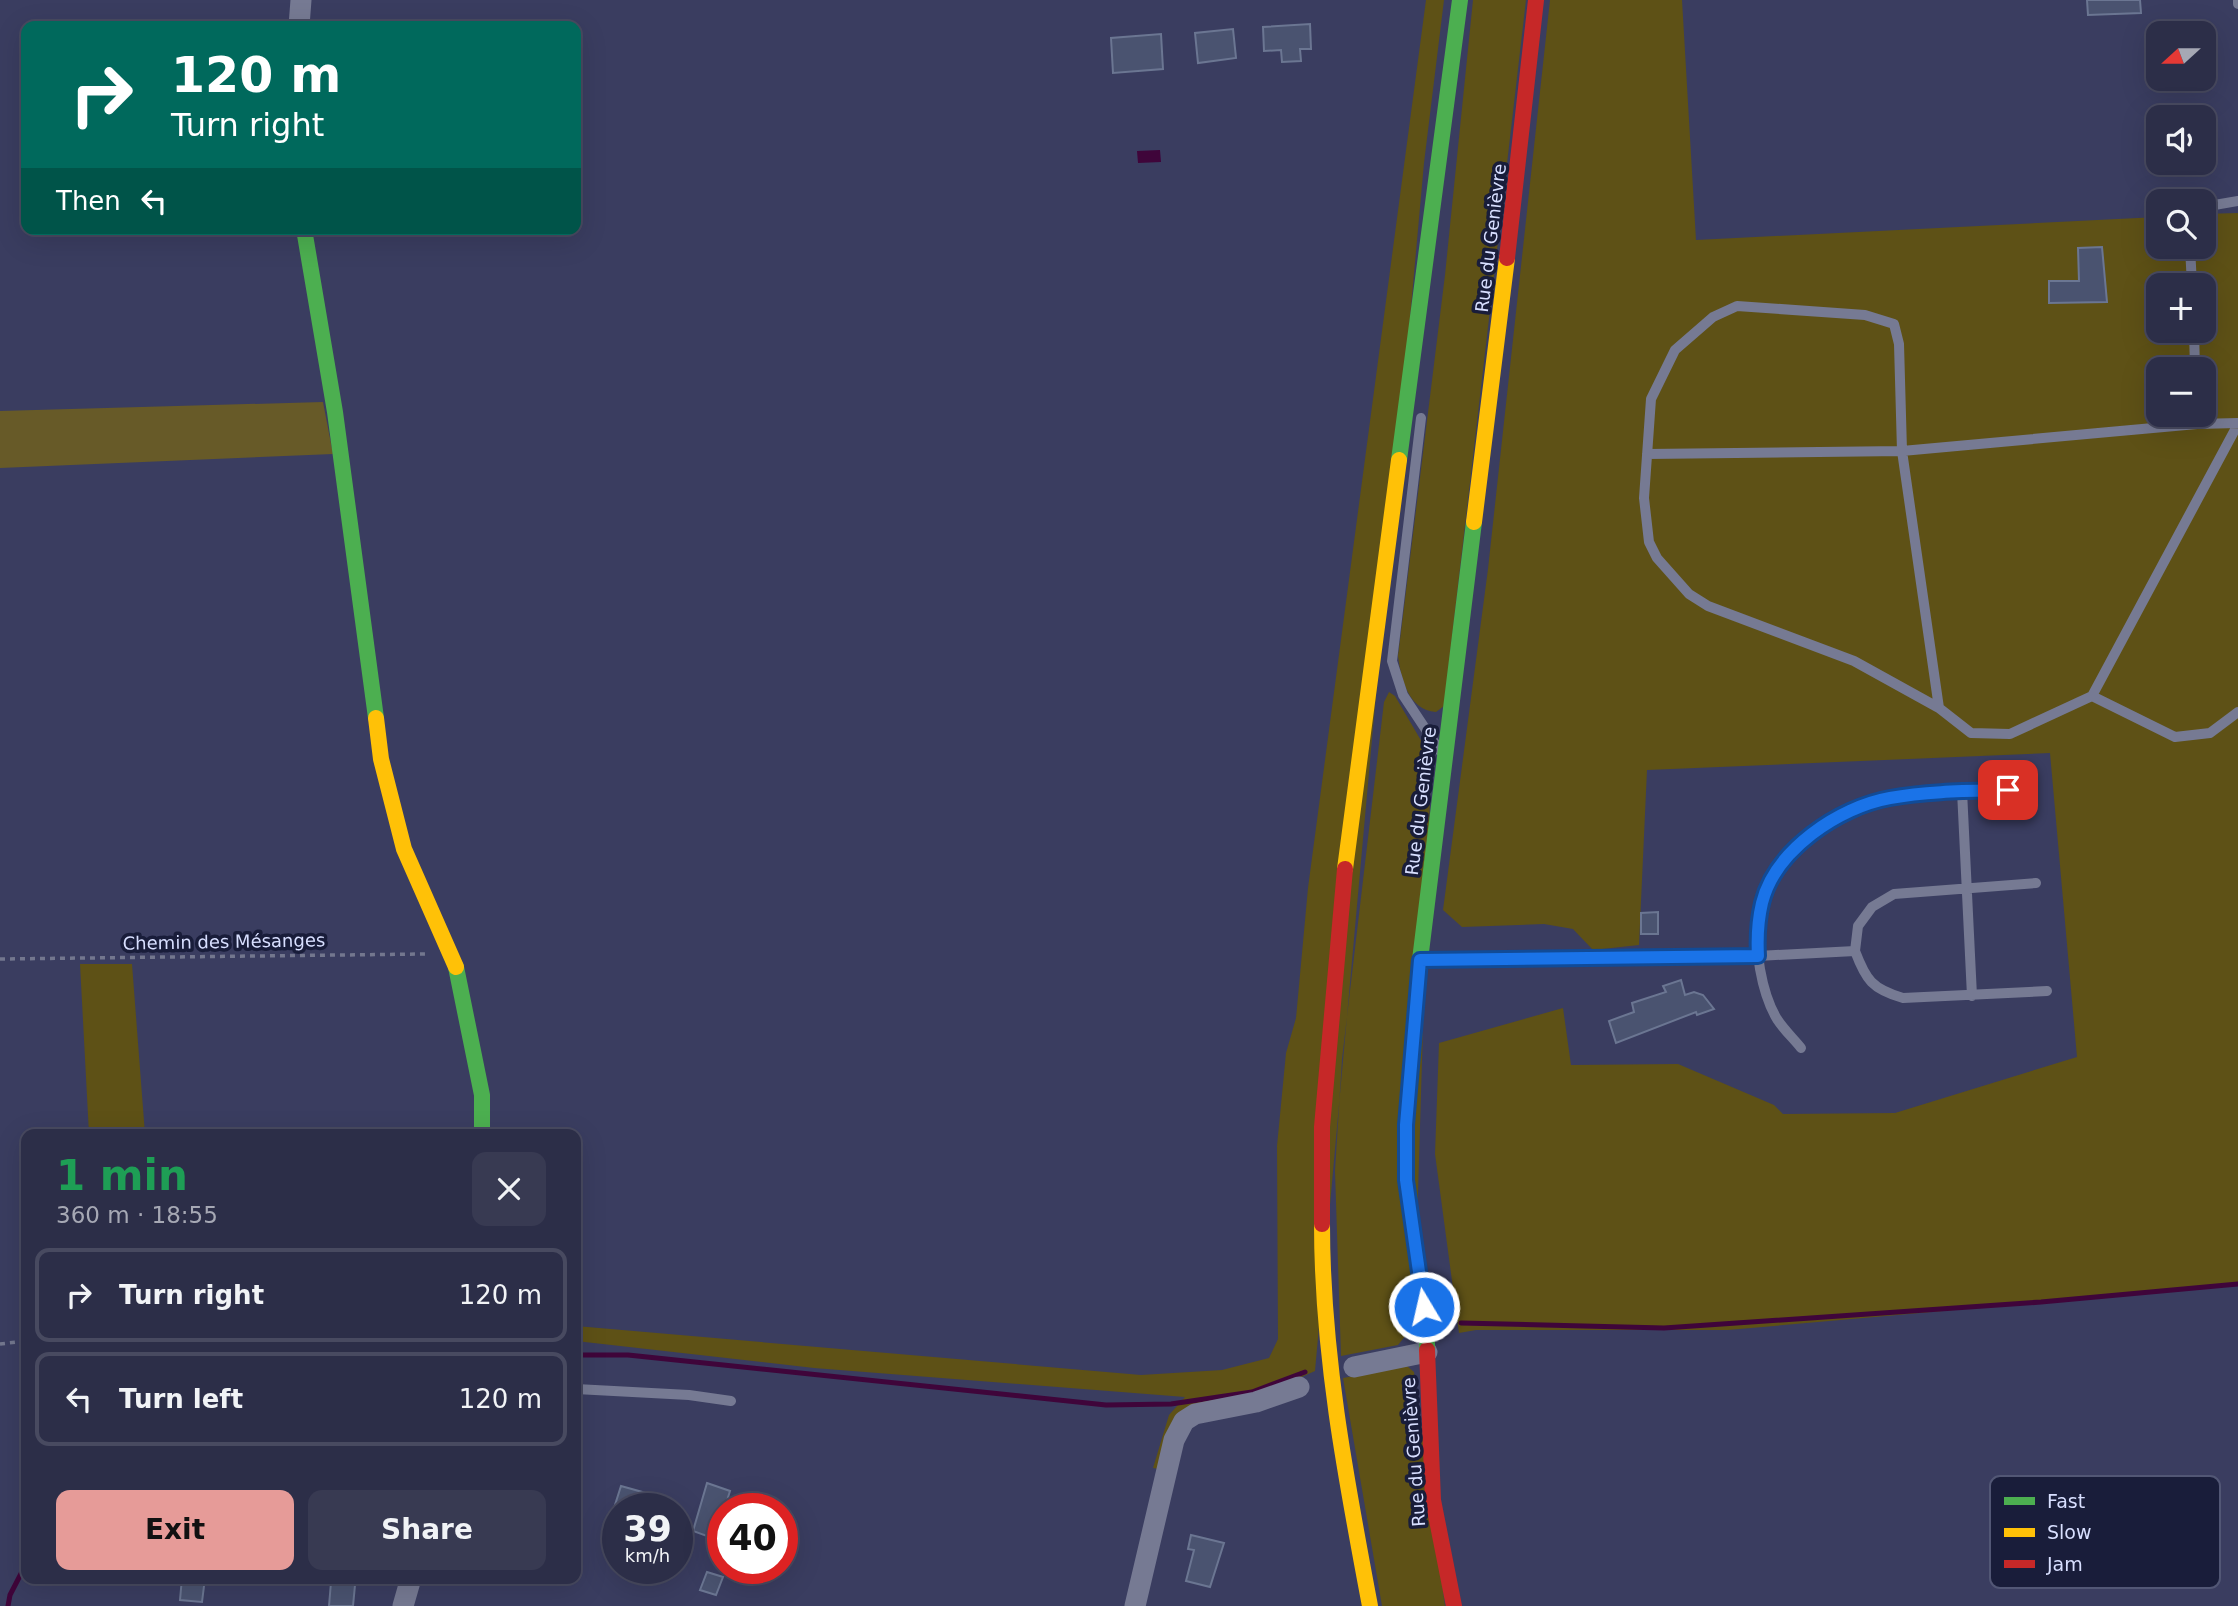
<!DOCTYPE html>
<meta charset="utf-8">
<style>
:root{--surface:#2c2e48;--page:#383a52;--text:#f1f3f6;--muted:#a6a8b4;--line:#484a60;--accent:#e69b98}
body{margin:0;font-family:"DejaVu Sans",sans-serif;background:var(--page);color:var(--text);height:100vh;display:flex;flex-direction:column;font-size:26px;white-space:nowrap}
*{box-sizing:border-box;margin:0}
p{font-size:23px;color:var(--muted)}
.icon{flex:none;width:38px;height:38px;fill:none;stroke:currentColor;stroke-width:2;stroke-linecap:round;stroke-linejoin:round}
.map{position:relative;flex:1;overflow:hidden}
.sheet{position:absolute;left:21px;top:1129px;width:560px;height:455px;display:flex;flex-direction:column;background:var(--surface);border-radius:14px;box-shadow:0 7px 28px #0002,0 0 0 2px var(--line)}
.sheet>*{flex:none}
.banner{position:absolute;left:21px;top:21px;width:560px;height:214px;border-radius:14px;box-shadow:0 7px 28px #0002,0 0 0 2px var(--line);background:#00695c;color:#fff;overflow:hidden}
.needle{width:46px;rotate:249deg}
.controls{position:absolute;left:2146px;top:21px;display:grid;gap:14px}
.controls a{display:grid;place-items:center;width:70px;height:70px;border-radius:14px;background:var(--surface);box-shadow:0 7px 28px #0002,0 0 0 2px var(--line);font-size:35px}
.speed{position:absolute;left:602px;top:1493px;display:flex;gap:14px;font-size:35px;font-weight:700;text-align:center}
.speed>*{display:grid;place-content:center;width:91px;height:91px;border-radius:50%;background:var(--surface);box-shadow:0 7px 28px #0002,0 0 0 2px var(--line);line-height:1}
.speed small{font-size:18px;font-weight:400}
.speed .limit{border:10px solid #d22;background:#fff;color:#111}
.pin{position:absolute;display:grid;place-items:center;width:60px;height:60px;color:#fff;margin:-30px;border-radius:14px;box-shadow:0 4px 10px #0006}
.me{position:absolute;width:77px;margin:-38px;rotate:351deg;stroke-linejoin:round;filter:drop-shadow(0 0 5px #0008)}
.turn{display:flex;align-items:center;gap:24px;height:147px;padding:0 35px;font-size:32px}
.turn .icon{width:91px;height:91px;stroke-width:2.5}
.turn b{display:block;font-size:49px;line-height:60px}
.then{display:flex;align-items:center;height:66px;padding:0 35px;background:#0003;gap:14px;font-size:26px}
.round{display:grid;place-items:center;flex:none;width:74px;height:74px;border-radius:14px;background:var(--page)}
.head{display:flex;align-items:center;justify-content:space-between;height:119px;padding:0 35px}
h1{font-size:42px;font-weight:700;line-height:52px;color:#1e9e55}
.primary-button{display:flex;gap:14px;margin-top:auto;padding:14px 35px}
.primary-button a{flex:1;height:80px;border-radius:14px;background:var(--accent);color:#111;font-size:28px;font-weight:700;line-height:80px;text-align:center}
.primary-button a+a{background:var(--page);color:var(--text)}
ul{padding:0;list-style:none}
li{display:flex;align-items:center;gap:21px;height:94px;margin:0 14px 10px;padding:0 21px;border:4px solid var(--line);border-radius:14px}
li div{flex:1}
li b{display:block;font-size:26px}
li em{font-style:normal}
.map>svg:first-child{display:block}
.green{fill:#5e5116;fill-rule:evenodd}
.forest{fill:#675a28}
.water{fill:#3f053a}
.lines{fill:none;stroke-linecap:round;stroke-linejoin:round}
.stream{stroke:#3f053a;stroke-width:5}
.building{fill:#4a5370;stroke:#6b7692;stroke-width:2}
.path{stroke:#73778e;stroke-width:3.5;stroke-dasharray:5 5;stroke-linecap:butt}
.lane{stroke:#767a93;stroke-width:10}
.street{stroke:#767a93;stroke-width:21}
.fast{stroke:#4caf50;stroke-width:16}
.slow{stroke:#ffc107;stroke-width:16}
.jam{stroke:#c62828;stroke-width:16}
.route-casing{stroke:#114b97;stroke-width:18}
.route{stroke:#1a73e8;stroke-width:12}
.labels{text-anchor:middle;stroke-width:7;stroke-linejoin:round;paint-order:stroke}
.street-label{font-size:18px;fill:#d8dfff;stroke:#191d3a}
.key{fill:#191d3a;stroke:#525775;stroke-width:2}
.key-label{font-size:19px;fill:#d8dfff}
</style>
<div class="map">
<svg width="2238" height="1606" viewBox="0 0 2238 1606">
<rect width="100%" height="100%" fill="#3a3d60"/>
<path class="green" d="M1426 0H1444L1424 163 1315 1371 1263 1394 1198 1405 1159 1469 1153 1468 1169 1415 1185 1397 814 1368 576 1341V1326L1141 1375 1222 1370 1269 1358 1278 1339 1277 1146 1286 1053 1296 1018 1308 888Z
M1473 0H1526L1444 706 1436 712C1408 710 1401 678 1398 656L1445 275Z
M1550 0H1682L1696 240 2158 217V247H2203V214L2238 213V1285L1728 1330H1476L1459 1333 1435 1154 1439 1043 1563 1008 1571 1065 1678 1064 1774 1105 1783 1114 1895 1113 2077 1057 2050 753 1647 770 1639 945 1593 950 1573 929 1544 924 1462 927 1443 910 1488 569ZM2158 285H2203V331H2158ZM2158 369H2203V415H2158Z
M1389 692 1395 696 1426 749 1431 765 1414 1325 1398 1345 1341 1356 1335 1171 1342 1059 1384 702Z
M80 964H132L145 1134H89Z
M1407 1366 1414 1372 1445 1606H1382L1343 1378Z"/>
<path class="forest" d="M323 402 333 454 0 468V411Z"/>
<path class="water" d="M1160 150 1161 162 1138 163 1137 151Z"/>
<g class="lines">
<path class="stream" d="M1461 1323 1664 1328 2041 1302 2238 1284
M576 1355H628L1106 1405 1171 1404 1252 1392 1305 1372
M8 1606 10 1595 26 1564"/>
</g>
<path class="building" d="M2087 0H2140L2141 13 2088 15Z
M1310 24 1311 49H1300L1301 61 1282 62 1281 50 1264 51 1263 27Z
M1233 29 1236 58 1198 63 1195 33Z
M1161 34 1163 69 1113 73 1111 38Z
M2102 247 2107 302 2049 303V281H2079L2078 248Z
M1658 912V934H1641V913Z
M1681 980 1685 995 1694 992 1703 995 1714 1009 1697 1015 1696 1012 1616 1043 1609 1021 1634 1012 1632 1003 1666 992 1663 986Z
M707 1483 730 1491 715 1539 693 1531Z
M621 1486 646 1493 641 1508H614Z
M1191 1535 1224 1543 1210 1587 1186 1581 1194 1550 1188 1549Z
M707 1572 723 1577 716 1595 700 1590Z
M182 1578H205L202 1602 180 1600Z
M331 1582 355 1585 353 1606H329Z"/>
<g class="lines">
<path class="path" d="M0 959 425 954
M0 1344 26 1341"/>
<path class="lane" d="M2238 0V4
M2203 207 2238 201
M2190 247 2192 285
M2194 331 2195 369
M2197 415V424L2238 423
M1421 418 1392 661 1403 695 1440 751
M1647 454 1902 451 1899 344 1894 324 1865 315 1737 306 1713 317 1675 350 1651 399 1644 498 1649 542 1657 558 1689 594 1708 606 1854 661 1939 708 1971 733 2010 734 2092 696 2175 737 2210 733 2238 712
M2092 696 2238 424
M1939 708 1902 451 2197 424
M1962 791 1972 996
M1855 951 1858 926 1872 907 1894 894 2036 883
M1422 960 1758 956 1855 951C1866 980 1872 989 1903 998L2047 991
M1801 1048C1794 1039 1784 1030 1777 1019 1768 1004 1763 986 1760 969 1744 883 1808 819 1886 798 1927 788 1988 791 2031 789
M576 1389 689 1395 731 1401"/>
<path class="street" d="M299 26 301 0
M1354 1367 1427 1352
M403 1606 411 1578
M1135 1606 1174 1440 1184 1421 1195 1414 1256 1402 1299 1387"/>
<path class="fast" d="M304 229 335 412 376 718
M1399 460 1460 0
M456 967 482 1095V1134
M1427 1350V1326L1406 1180V1125L1420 960 1474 522"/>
<path class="slow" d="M1474 522 1507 258
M376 718 381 759 404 849 456 967
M1345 869 1399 460
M1322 1224C1322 1354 1346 1479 1370 1606"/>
<path class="jam" d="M1507 258 1536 0
M1322 1224V1127L1345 869
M1427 1350 1433 1500 1454 1606"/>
</g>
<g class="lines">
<defs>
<path id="route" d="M1424 1307 1406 1180V1125L1420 960 1758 956C1757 938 1758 920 1762 903 1775 850 1839 807 1890 798 1928 791 1969 791 2008 790"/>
</defs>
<use href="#route" class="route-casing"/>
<use href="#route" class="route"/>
</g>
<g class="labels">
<g class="street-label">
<text transform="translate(1491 238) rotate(-83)" y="6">Rue du Genièvre</text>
<text transform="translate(1421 801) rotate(-83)" y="6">Rue du Genièvre</text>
<text transform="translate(224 942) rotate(-1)" y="6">Chemin des Mésanges</text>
<text transform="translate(1414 1452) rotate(-94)" y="6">Rue du Genièvre</text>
</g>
</g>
<rect x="1990" y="1476" width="230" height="112" rx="10" class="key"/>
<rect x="2004" y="1497" width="31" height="8" fill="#4caf50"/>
<rect x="2004" y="1528" width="31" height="9" fill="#ffc107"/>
<rect x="2004" y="1560" width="31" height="8" fill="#c62828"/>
<g class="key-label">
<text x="2047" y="1508">Fast</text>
<text x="2047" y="1539">Slow</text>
<text x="2047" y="1571">Jam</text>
</g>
</svg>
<div class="controls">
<a><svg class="needle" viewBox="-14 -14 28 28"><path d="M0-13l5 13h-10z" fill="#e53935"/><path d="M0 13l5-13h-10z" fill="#a6a8b4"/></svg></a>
<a><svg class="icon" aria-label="sound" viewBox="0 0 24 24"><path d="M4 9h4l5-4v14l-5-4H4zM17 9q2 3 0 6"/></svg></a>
<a><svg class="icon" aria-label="search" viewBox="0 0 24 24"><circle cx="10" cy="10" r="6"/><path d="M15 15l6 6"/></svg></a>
<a>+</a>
<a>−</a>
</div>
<div class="speed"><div>39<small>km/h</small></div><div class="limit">40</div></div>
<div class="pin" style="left:2008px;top:790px;background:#d93025"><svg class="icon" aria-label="arrive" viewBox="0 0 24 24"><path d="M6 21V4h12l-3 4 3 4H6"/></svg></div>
<svg class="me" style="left:1424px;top:1307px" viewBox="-20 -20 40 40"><circle r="17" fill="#1a73e8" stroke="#fff" stroke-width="3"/><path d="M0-11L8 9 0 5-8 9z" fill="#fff"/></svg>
<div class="banner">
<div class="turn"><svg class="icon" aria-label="right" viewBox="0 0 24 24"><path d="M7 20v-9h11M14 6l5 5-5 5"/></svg><div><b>120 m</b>Turn right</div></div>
<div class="then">Then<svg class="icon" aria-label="left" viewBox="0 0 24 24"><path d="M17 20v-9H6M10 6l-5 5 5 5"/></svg></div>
</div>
<section class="sheet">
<div class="head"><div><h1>1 min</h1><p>360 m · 18:55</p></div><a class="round"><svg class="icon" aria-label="close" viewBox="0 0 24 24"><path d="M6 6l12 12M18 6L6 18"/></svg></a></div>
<ul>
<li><svg class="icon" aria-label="right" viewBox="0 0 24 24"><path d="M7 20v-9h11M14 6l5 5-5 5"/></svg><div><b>Turn right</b></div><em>120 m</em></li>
<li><svg class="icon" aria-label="left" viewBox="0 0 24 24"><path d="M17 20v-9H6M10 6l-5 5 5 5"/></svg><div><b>Turn left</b></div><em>120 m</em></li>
</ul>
<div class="primary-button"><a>Exit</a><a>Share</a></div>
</section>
</div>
